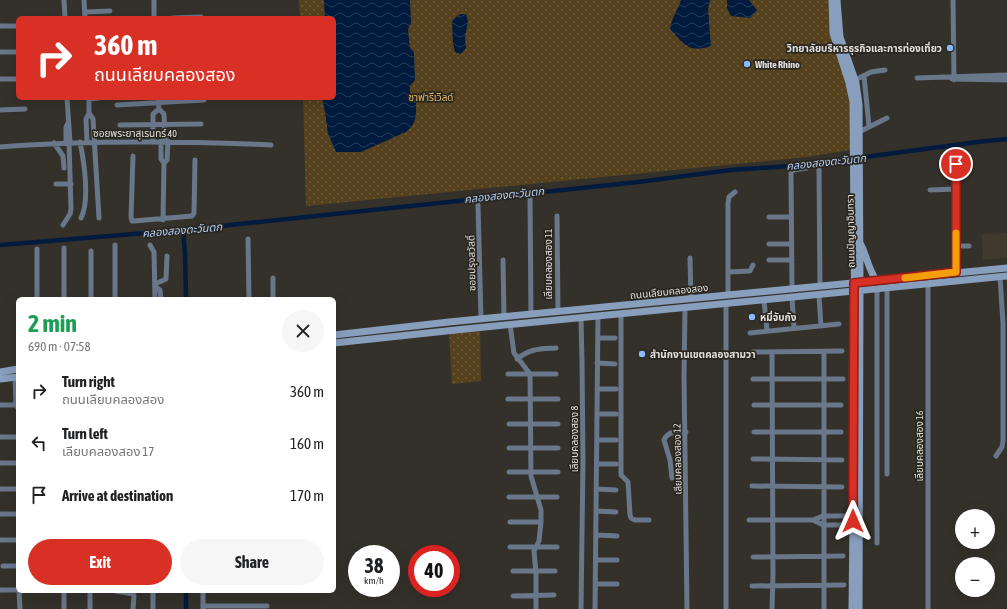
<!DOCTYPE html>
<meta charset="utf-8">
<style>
:root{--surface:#fff;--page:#f6f6f6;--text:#202124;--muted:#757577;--accent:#d93025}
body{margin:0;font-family:"Asap Condensed","Noto Sans Thai",sans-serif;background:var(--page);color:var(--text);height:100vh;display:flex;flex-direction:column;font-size:15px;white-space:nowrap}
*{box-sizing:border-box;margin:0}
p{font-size:13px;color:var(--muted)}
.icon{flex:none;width:22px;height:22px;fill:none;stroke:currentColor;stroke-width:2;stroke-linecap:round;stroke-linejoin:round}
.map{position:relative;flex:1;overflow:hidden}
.drawer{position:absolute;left:16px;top:297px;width:320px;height:296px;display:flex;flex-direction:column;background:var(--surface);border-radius:6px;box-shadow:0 4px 16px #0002}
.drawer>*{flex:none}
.guide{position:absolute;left:16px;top:16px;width:320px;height:84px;border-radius:6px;box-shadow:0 4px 16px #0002;background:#d93025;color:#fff;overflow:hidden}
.fabs{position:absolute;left:955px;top:509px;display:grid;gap:8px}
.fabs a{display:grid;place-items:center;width:40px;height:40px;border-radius:50%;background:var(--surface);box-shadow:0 4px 16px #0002;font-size:20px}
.speed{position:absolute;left:348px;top:545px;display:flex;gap:8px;font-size:20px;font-weight:700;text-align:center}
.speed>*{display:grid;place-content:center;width:52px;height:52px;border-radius:50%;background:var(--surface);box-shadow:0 4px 16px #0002;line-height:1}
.speed small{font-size:10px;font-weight:400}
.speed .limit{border:6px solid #d22;background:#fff;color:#111}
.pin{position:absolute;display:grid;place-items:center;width:34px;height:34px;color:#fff;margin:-17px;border:2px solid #fff;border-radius:50%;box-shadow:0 1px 4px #0007}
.me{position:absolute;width:44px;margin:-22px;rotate:0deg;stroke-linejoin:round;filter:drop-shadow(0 0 3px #0008)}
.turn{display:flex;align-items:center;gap:14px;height:84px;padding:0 12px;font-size:18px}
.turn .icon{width:52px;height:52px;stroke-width:2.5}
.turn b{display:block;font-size:28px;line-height:34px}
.round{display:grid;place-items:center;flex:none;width:42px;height:42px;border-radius:21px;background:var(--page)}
.summary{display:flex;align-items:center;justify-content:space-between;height:68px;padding:0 12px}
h1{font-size:24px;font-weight:700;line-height:30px;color:#1e9e55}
.primary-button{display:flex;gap:8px;margin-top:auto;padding:8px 12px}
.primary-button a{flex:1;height:46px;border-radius:24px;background:var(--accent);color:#fff;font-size:16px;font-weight:700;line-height:46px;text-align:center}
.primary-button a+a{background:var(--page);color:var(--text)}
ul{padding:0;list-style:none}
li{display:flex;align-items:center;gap:12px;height:52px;padding:0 12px}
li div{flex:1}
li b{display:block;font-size:15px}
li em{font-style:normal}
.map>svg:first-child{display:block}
.built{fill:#40392d}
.park{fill:url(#park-dots)}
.water{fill:url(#water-waves)}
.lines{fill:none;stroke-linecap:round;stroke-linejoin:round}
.canal{stroke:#011b3f;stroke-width:4.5}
.street{stroke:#69778a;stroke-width:5}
.secondary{stroke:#889ebd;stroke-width:7}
.route-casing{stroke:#8d1f18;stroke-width:10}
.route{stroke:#d93025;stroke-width:7}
.slow{stroke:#f59e0b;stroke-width:7}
.poi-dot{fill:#8abafc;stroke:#2a2721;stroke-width:1.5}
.labels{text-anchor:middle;stroke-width:3.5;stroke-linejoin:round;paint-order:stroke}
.poi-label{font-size:10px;font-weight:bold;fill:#e1dfdb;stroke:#2a2721;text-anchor:start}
.park-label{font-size:10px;fill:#e1b76b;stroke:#2a2721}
.street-label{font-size:10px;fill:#e1dfdb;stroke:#2a2721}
.water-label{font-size:11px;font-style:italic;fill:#b0cdf5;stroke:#2a2721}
</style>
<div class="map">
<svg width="1007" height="609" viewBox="0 0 1007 609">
<defs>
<pattern id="park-dots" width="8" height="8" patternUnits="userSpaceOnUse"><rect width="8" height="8" fill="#55411e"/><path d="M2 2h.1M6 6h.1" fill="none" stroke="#6d5c3e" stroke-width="1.8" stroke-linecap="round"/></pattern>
<pattern id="water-waves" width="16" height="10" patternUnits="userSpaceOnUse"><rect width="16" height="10" fill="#011b3f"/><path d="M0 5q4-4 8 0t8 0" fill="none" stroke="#263c5a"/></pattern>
</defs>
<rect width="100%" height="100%" fill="#34312a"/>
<path class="built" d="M1007 233V258L983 260 982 234Z"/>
<path class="park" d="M299 0H830L851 101 850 150 807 157 306 206 303 98H334V18H300Z
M480 327 481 381 452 384 449 331Z"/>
<path class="water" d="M324 0H410L411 23 408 29 410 48 414 52 415 80 410 86V100L416 103C416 116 417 123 406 132L361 152H336L328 134 325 112 322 98H334V18H325Z
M681 0H710L708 9 711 46C688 53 685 45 670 29 671 19 678 10 681 0Z
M727 0H749L757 10 750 18 731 16 727 8Z
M461 14H466L468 21 465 37 466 48 461 54 455 52 453 44 452 21 457 16Z"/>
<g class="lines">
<path class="canal" d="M183 230 185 254 186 299
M0 245 183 230 638 182 731 170 805 165 977 142 1007 139
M186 591V609"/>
<path class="street" d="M64 0 65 18
M84 0 85 18
M154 0V18
M953 0 954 80
M85 12 110 11
M172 18 201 17
M0 26H18
M0 52H18
M864 76 869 126
M917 78 1007 75
M0 79H18
M952 79 1007 80
M855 80 871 72 885 70
M67 98 70 142
M158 98 159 109 164 114 165 141
M89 99 99 98
M117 105 204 100
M0 110 25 109
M89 113 93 119 99 218
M120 125 201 124
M859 132 887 118
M153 141V114L159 109
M161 141V159L164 163
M66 142V127L68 123
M80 142C84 161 90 201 81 218
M87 142 86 119 89 113V98
M54 143 63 156 64 168
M0 147C90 140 180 141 271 145
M133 156 131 217 132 221H134L192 216 194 213 195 160
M956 164V273
M819 169 820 286
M56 184H71
M930 190 956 189
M530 197 531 315
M478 205 481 319
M557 216 558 312
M769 217H791
M163 220 164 163 167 160 168 141
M63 225 70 214 71 209 69 142
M248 239 249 299
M769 244H791
M115 245V299
M150 245 154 252 155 299
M956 246H969
M37 249V299
M690 258 691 299
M503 260 504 317
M769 260H792
M728 272 750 271 753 265
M273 278V299
M155 284 166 279 167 256
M928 284V609
M155 287 160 290 161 299
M887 288V474
M792 289 791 173 793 170 807 168
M877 289V543
M728 295V203L729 197 735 192
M819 295 821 326
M792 298 794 328
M64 299V248
M91 299V251
M764 300 767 331
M726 304V609
M685 308 684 376 687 609
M621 314V475L628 482 630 515 631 518 635 520H649
M581 318 582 361 583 461 581 609
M510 324 514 353 530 374 531 476 541 510V522L539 541 534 551 536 573V609
M750 333 839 324
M598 338H615
M753 352 842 351
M517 359C531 348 540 349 556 348
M597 363 615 364
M508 374H556
M15 377 16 405 18 408
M753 379H843
M597 389H616
M508 399H558
M0 405H18
M754 405H841
M597 414H616
M509 424H558
M754 432H841
M0 437H18
M597 440H616
M509 448H558
M996 456 1002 447 1003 441V323L1000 277
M753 459 842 460
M0 463H18
M597 464H616
M509 472H558
M672 478 670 460 664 440C668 431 677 431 686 432
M752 486 842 487
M0 489H18
M596 489 616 490
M509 497H557
M596 511 616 512
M0 514H18
M849 515 846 521 847 525 855 529
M749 520H813L823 516H847
M813 520 823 525H847
M510 522H541
M596 535 617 536
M0 540H18
M510 547H557
M753 557 843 556
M596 560H617
M3 566H18
M513 571H555
M596 584H617
M752 586 844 585
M0 590H18
M19 591 20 609
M64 591V609
M90 591V609
M115 591 133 594 134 596 133 609
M153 591V609
M203 591V608
M513 596 554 595
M203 606H267
M595 609 598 316
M772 609 773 574 772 352
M824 609V352"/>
<path class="secondary" d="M832 0 833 33 849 83 853 102 855 352 852 609
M837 0 840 37 856 83 859 105 860 283 859 609
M860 243C867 255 868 270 877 281
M334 335 449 322 1007 268
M334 343 465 329 1007 276
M0 372 18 369
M0 379 18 377"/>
</g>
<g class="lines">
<defs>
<path id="route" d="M853 521 854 283 956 272V164"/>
</defs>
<use href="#route" class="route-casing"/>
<use href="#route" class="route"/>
<path class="slow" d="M905 278 956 272V233"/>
</g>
<g class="poi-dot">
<circle cx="950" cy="48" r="4"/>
<circle cx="747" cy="64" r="4"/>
<circle cx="752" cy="317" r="4"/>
<circle cx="642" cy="354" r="4"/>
</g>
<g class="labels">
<g class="poi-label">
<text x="942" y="52" text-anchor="end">วิทยาลัยบริหารธุรกิจและการท่องเที่ยว</text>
<text x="755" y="68">White Rhino</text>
<text x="760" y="321">หมี่จับกัง</text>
<text x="650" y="358">สำนักงานเขตคลองสามวา</text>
</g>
<g class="park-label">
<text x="431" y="101">ซาฟารีเวิลด์</text>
</g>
<g class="street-label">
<text x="135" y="137">ซอยพระยาสุเรนทร์ 40</text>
<text transform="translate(850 231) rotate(-91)" y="4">ถนนปัญญาอินทรา</text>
<text transform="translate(471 263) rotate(-91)" y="4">ซอยปรุงสวัสดิ์</text>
<text transform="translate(548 264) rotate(-90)" y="4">เลียบคลองสอง 11</text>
<text transform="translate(669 291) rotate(-6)" y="4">ถนนเลียบคลองสอง</text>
<text transform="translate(574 439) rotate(-90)" y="4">เลียบคลองสอง 8</text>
<text transform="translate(919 446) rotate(-90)" y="4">เลียบคลองสอง 16</text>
<text transform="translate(677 459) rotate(-91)" y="4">เลียบคลองสอง 12</text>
</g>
<g class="water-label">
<text transform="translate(826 162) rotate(-6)" y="4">คลองสองตะวันตก</text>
<text transform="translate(504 195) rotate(-6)" y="4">คลองสองตะวันตก</text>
<text transform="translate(182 230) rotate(-5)" y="4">คลองสองตะวันตก</text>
</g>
</g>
</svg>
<div class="fabs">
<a>+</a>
<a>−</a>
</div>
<div class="speed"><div>38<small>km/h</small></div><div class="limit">40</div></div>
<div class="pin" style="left:956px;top:164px;background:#d93025"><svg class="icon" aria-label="arrive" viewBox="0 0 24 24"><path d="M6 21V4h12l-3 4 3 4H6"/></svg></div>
<svg class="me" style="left:853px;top:521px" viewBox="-20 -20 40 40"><path d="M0-17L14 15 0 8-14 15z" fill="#d93025" stroke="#fff" stroke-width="4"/></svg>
<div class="guide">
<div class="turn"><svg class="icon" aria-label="right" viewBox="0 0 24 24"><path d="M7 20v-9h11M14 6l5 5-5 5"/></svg><div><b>360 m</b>ถนนเลียบคลองสอง</div></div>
</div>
<section class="drawer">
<div class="summary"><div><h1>2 min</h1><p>690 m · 07:58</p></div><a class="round"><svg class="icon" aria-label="close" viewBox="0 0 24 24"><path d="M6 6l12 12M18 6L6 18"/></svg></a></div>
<ul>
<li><svg class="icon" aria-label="right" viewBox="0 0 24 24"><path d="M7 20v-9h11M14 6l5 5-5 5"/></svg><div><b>Turn right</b><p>ถนนเลียบคลองสอง</p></div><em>360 m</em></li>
<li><svg class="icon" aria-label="left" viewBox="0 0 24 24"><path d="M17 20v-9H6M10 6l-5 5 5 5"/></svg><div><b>Turn left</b><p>เลียบคลองสอง 17</p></div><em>160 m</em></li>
<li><svg class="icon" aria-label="arrive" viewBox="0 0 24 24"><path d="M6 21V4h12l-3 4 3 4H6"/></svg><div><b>Arrive at destination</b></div><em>170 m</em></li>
</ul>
<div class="primary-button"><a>Exit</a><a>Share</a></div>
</section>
</div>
